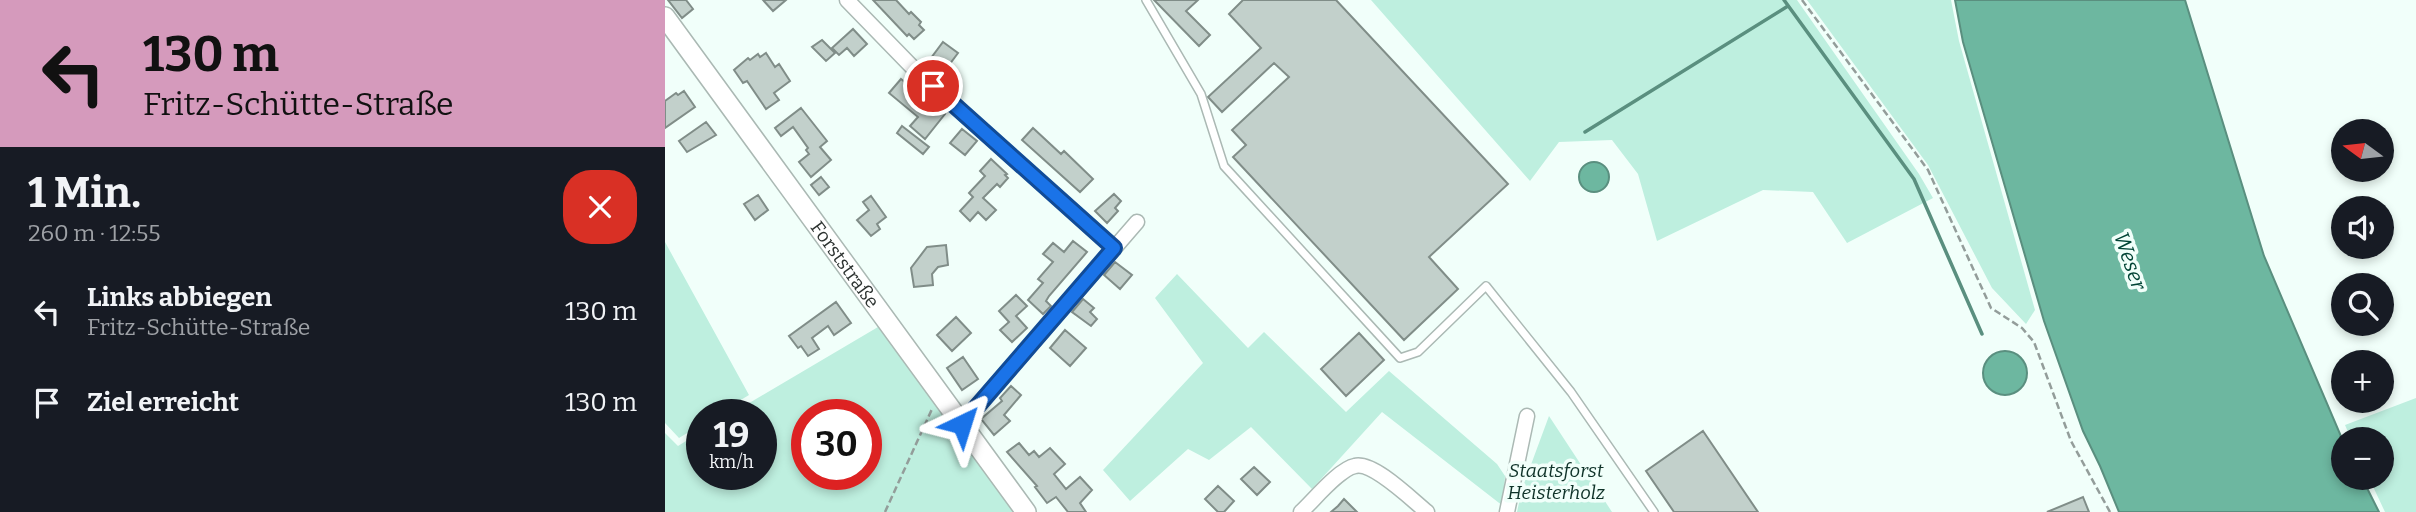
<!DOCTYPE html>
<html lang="de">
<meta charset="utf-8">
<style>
:root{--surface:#171b24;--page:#20242c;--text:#f1f3f6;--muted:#9ea1a6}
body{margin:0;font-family:Bitter,serif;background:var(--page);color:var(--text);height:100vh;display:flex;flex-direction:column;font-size:26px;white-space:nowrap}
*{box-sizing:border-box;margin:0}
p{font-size:23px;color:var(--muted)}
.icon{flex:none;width:38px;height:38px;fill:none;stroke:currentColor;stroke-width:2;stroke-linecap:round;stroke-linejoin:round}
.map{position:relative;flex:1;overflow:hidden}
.details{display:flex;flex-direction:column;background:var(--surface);width:665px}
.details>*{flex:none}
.hud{background:#d59abc;color:#111;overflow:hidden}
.needle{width:46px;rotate:285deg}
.buttons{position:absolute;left:1666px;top:119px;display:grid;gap:14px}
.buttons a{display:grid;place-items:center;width:63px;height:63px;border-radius:50%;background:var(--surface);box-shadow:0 4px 10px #0003;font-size:35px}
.speed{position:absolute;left:21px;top:399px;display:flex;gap:14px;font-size:35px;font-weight:700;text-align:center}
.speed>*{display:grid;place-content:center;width:91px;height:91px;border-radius:50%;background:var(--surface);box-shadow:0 4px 10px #0003;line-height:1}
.speed small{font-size:18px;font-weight:400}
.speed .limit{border:10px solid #d22;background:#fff;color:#111}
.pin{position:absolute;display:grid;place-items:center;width:60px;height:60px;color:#fff;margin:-30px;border:4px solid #fff;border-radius:50%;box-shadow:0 2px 7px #0007}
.me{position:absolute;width:77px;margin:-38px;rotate:41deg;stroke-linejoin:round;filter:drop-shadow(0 0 5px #0008)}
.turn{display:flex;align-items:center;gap:24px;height:147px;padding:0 28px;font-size:32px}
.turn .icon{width:91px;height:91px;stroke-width:2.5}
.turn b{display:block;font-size:49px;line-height:60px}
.round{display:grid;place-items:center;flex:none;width:74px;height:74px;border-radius:28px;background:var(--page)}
.overview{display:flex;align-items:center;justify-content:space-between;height:119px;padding:0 28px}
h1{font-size:42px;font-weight:700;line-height:52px}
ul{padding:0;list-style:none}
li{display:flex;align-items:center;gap:21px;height:91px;padding:0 28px}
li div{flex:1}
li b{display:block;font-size:26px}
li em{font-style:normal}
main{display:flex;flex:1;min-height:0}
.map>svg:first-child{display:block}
.green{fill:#beefdf;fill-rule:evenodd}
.water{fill:#6db7a0;stroke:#5a8f7f;stroke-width:2}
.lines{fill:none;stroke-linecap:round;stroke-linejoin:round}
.stream{stroke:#5a8f7f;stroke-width:3.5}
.building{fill:#c2d0cb;stroke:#808d88;stroke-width:2}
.lane-casing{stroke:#abb9b4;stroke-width:10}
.street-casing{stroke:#abb9b4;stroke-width:17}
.secondary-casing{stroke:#abb9b4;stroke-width:22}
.path{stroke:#939d9a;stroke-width:2.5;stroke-dasharray:7 3.5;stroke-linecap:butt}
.lane{stroke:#fff;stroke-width:7}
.street{stroke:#fff;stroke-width:14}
.secondary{stroke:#fff;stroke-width:19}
.route-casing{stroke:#114b97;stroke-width:18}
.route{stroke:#1a73e8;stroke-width:12}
.labels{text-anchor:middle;stroke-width:7;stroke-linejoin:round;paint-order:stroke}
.street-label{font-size:19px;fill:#2d3331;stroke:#f1fffa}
.park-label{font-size:19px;font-style:italic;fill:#0e3228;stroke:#f1fffa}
.water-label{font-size:21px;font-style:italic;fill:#004435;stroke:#f1fffa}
</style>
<main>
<section class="details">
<div class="hud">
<div class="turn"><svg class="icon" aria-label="left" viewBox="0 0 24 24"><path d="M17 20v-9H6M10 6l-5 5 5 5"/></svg><div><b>130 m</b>Fritz-Schütte-Straße</div></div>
</div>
<div class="overview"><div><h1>1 Min.</h1><p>260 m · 12:55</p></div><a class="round" style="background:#d93025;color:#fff"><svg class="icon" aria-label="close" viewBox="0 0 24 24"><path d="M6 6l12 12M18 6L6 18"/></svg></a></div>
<ul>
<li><svg class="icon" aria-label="left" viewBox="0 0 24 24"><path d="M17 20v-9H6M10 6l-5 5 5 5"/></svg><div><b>Links abbiegen</b><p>Fritz-Schütte-Straße</p></div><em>130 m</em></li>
<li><svg class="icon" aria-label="arrive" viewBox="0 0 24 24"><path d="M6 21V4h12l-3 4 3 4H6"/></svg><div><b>Ziel erreicht</b></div><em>130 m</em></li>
</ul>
</section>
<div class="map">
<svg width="1751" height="512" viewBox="0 0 1751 512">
<rect width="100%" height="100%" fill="#f1fffa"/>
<path class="green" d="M706 0H1132L1254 174 1268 198 1182 243 1148 192 1098 190 992 241 973 174 947 140 894 142 865 181Z
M1142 0H1286L1294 41 1370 310 1361 324 1327 288 1263 165Z
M0 242 84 395 51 415H37V424L14 438 0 423Z
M512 274 583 348 599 332 681 412 724 371 832 464 840 476 838 506 717 412 647 489 586 427 544 460 523 449 465 501 438 470 538 363 490 298Z
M213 327 350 512H0V433L13 446 37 431V474H96V415H64ZM142 415H201V474H142Z
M1751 398V512H1720L1704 478H1717V439H1686L1680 425Z
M884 416 947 512H852L857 489Z"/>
<path class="water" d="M1290 0H1520L1599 256 1678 441V478H1697L1714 512H1454L1435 466 1418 431 1379 321 1298 42Z
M914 177a15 15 0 1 1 30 0a15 15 0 1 1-30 0Z
M1318 373a22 22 0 1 1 44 0a22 22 0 1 1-44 0Z"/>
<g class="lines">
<path class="stream" d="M1119 0 1249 179 1317 334
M920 132 1123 6"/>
</g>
<path class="building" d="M3 0H21L28 9 17 18Z
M98 0H121L108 11Z
M208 0H231L244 14 246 12 256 22 254 25 259 30 249 39 244 34 242 36Z
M489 0H533L521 11 545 35 534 46Z
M578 0H671L843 184 764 257 793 289 739 340 568 157 581 145 567 130 624 77 609 63 557 112 543 97 596 48 564 14Z
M188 29 202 44 189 56 182 48 174 55 167 48Z
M157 40 170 53 161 61 147 47Z
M278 42 293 53 281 69 266 58Z
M101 53 110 67 114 64 125 81 109 93 114 100 101 109 82 81 78 83 69 70 83 58 85 60 93 54 95 57Z
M236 79 280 114 260 139 245 126 253 117 224 93Z
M19 91 30 107 0 128V101L11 93 13 95Z
M136 108 162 141 155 147 166 160 146 177 134 162 144 154 141 150 143 148 128 127 116 136 110 128Z
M41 122 51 135 22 152 14 141Z
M237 126 264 147 258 154 232 133Z
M368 128 396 154 399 151 428 179 415 192 357 140Z
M297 129 312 141 300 155 285 143Z
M326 159 342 174 340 175 343 178 335 187 332 184 318 198 331 210 321 220 313 212 305 221 295 211 308 197 304 193 320 176 315 171Z
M156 177 164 187 154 195 146 185Z
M449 194 456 201 450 208 453 211 442 223 430 211Z
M93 195 103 210 90 220 79 204Z
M206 196 221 217 212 224 215 229 206 236 192 220 204 210 198 202Z
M408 241 422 252 384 296 381 301 386 306 378 314 363 300 378 283 373 279 388 262 378 254 388 243 399 252Z
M281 245 283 265 273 267 267 274 268 285 249 287 246 268 262 247Z
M450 262 467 275 455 289 439 275Z
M351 295 362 306 351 316 362 328 347 342 335 330 344 322 334 311Z
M418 299 429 308 425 312 432 319 426 326 407 312Z
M171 302 186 323 169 335 163 326 147 338 154 349 143 356 136 346 133 348 124 336Z
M291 317 306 333 287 351 272 335Z
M400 330 421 348 405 366 385 348Z
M694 333 719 360 681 396 656 369Z
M298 357 313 379 297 390 282 368Z
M346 386 356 395 339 415 345 421 329 435 316 419 337 401 335 398Z
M1038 431 1093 512H1009L981 471Z
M354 443 364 455 369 451 374 457 385 448 400 464 389 474 401 489 415 477 427 490 415 503 421 512H403L391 497 382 503 370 487 372 486 342 452Z
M589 467 605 482 592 495 576 479Z
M553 486 569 501 559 512H553L540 499Z
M1418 497 1424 512H1382Z
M679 499 692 512H666L673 506Z"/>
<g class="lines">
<defs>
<path id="lane" d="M481 0 536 94 559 166 735 358 753 352 821 286 906 392 989 512"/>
<path id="street" d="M182 0 251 71 449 248
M297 424 472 222
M636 512C649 500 674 469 690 466 708 461 747 500 762 512
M842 512 862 416"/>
<g id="secondary">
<path id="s1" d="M0 17 361 512"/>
</g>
</defs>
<use href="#lane" class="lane-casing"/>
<use href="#street" class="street-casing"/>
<use href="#secondary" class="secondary-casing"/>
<path class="path" d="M1137 0 1263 170 1326 308 1357 328 1369 342 1406 441 1445 512
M220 512 267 409"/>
<use href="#lane" class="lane"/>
<use href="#street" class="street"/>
<use href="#secondary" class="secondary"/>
</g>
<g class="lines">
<defs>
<path id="route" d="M268 86 449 248 297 424"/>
</defs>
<use href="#route" class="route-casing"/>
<use href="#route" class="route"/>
</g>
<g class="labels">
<g class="street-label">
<text dy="7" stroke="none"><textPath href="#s1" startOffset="306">Forststraße</textPath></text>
</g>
<g class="park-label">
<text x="891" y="477">Staatsforst<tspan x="891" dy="22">Heisterholz</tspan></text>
</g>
<g class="water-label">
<text transform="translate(1465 261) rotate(71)" y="7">Weser</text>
</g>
</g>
</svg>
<div class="buttons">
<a><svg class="needle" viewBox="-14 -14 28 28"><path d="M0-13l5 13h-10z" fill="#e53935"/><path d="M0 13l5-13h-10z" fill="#9ea1a6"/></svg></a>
<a><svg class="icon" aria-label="sound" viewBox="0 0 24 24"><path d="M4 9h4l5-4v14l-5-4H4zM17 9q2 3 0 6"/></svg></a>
<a><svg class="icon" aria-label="search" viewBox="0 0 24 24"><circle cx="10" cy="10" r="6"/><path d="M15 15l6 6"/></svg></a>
<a>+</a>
<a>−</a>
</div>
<div class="speed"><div>19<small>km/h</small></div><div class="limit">30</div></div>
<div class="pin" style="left:268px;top:86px;background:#d93025"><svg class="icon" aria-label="arrive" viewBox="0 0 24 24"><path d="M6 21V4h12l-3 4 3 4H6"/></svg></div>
<svg class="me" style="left:297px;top:424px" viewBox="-20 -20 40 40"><path d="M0-17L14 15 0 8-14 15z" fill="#1a73e8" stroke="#fff" stroke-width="4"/></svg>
</div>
</main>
